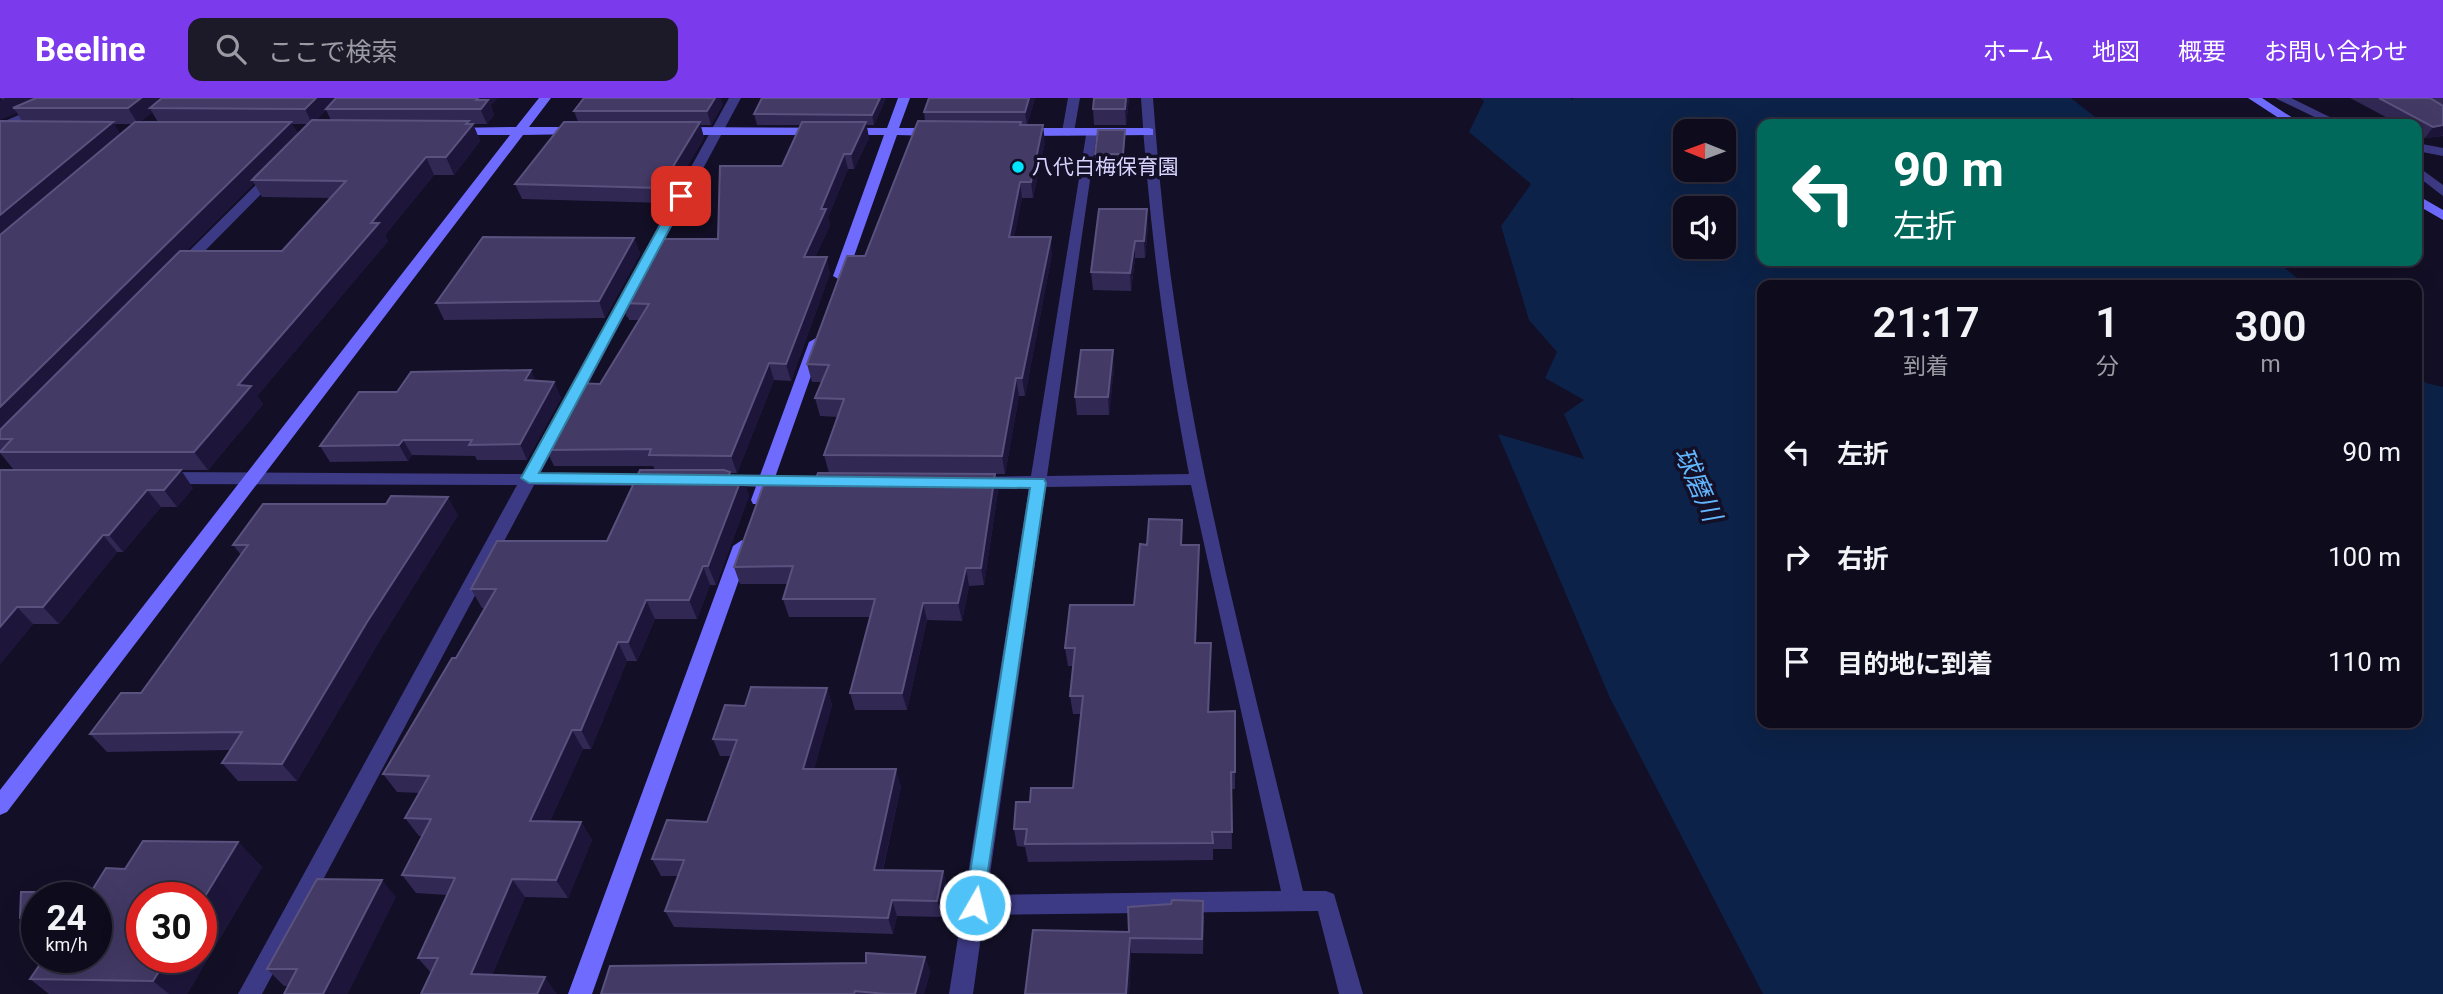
<!DOCTYPE html>
<html lang="ja">
<meta charset="utf-8">
<style>
:root{--surface:#0e0b1c;--page:#1c1929;--text:#f1f3f6;--muted:#9b9ba3;--line:#2e2b3b;--accent:#7c3aed}
body{margin:0;font-family:Roboto,"Noto Sans JP",sans-serif;background:var(--page);color:var(--text);height:100vh;display:flex;flex-direction:column;font-size:26px;white-space:nowrap}
*{box-sizing:border-box;margin:0}
p{font-size:23px;color:var(--muted)}
.icon{flex:none;width:38px;height:38px;fill:none;stroke:currentColor;stroke-width:2;stroke-linecap:round;stroke-linejoin:round}
.map{position:relative;flex:1;overflow:hidden}
.side{position:absolute;left:1757px;top:182px;width:665px;height:448px;display:flex;flex-direction:column;background:var(--surface);border-radius:14px;box-shadow:0 7px 28px #0002,0 0 0 2px var(--line)}
.side>*{flex:none}
.hud{position:absolute;left:1757px;top:21px;width:665px;height:147px;border-radius:14px;box-shadow:0 7px 28px #0002,0 0 0 2px var(--line);background:#00695c;color:#fff;overflow:hidden}
.needle{width:46px;rotate:271deg}
.controls{position:absolute;left:1673px;top:21px;display:grid;gap:14px}
.controls a{display:grid;place-items:center;width:63px;height:63px;border-radius:14px;background:var(--surface);box-shadow:0 7px 28px #0002,0 0 0 2px var(--line);font-size:35px}
.speed{position:absolute;left:21px;top:784px;display:flex;gap:14px;font-size:35px;font-weight:700;text-align:center}
.speed>*{display:grid;place-content:center;width:91px;height:91px;border-radius:50%;background:var(--surface);box-shadow:0 7px 28px #0002,0 0 0 2px var(--line);line-height:1}
.speed small{font-size:18px;font-weight:400}
.speed .limit{border:10px solid #d22;background:#fff;color:#111}
.pin{position:absolute;display:grid;place-items:center;width:60px;height:60px;color:#fff;margin:-30px;border-radius:14px;box-shadow:0 4px 10px #0006}
.me{position:absolute;width:77px;margin:-38px;rotate:8deg;stroke-linejoin:round;filter:drop-shadow(0 0 5px #0008)}
.turn{display:flex;align-items:center;gap:24px;height:147px;padding:0 21px;font-size:32px}
.turn .icon{width:91px;height:91px;stroke-width:2.5}
.turn b{display:block;font-size:49px;line-height:60px}
.eta{display:flex;justify-content:space-evenly;align-items:center;height:119px;text-align:center}
.eta b{font-size:42px;font-weight:600;line-height:49px}
ul{padding:0;list-style:none}
li{display:flex;align-items:center;gap:21px;height:105px;padding:0 21px}
li div{flex:1}
li b{display:block;font-size:26px}
li em{font-style:normal}
header{display:flex;align-items:center;gap:42px;box-sizing:border-box;height:98px;padding:0 35px;background:var(--accent);color:#fff}
header strong{font-size:33px}
nav{display:flex;gap:38px;margin-inline-start:auto;font-size:24px}
.search{width:490px;height:63px;background:var(--page);display:flex;align-items:center;gap:18px;box-sizing:border-box;padding:0 24px;border-radius:14px;color:var(--muted);font-size:26px}
.map>svg:first-child{display:block}
.water{fill:#0c2248;fill-rule:evenodd}
.lines{fill:none;stroke-linecap:round;stroke-linejoin:round}
.street{fill:#3d3a85;fill-rule:evenodd}
.secondary{fill:#6f6bff;fill-rule:evenodd}
.wall{fill:#312854;fill-rule:evenodd}
.shaded-wall{fill:#1d163a}
.building{fill:#433a66;stroke:#5a527e;stroke-width:2}
.route{fill:#4fc3f7;stroke:#337fa1;stroke-width:2}
.poi-dot{fill:#00e5ff;stroke:#130f26;stroke-width:2.5}
.labels{text-anchor:middle;stroke-width:7;stroke-linejoin:round;paint-order:stroke}
.far-poi-label{font-size:21px;fill:#d9d4ff;stroke:#130f26;text-anchor:start}
.water-label{font-size:26px;font-style:italic;fill:#62b6ff;stroke:#130f26}
</style>
<header>
<strong>Beeline</strong>
<div class="search"><svg class="icon" aria-label="search" viewBox="0 0 24 24"><circle cx="10" cy="10" r="6"/><path d="M15 15l6 6"/></svg>ここで検索</div>
<nav><a>ホーム</a><a>地図</a><a>概要</a><a>お問い合わせ</a></nav>
</header>
<div class="map">
<svg width="2443" height="896" viewBox="0 0 2443 896">
<rect width="100%" height="100%" fill="#130f26"/>
<path class="water" d="M1480 0H1570L1573 2V0H2071L2104 26H1762V163H2276L2306 187H1762V625H2417V277L2426 285 2443 289V896H1763L1610 600 1498 336 1584 361 1564 316 1584 302 1545 280 1557 254 1529 222 1501 128 1531 86 1469 34 1484 3ZM1685 33H1724V72H1685ZM1685 110H1724V149H1685Z"/>
<g class="lines">
<path class="street" d="M59 0H75L0 33V25Z
M729 0H741L655 160 648 164 643 163 641 160Z
M1068 0H1080L1074 34 1068 38 1062 34Z
M1141 0H1153C1158 67 1164 134 1174 201 1202 401 1256 597 1303 793H1326L1334 796 1363 896H1339L1318 813 984 817 973 896H949L1029 390 973 391 965 385 973 379 1031 378 1087 31 1097 34 1047 378 1189 376C1165 251 1149 127 1141 0ZM1191 387 1281 793 987 797 1046 389Z
M2275 0H2291L2344 26H2329Z
M2417 45 2443 50V58L2417 53Z
M2417 68 2443 87V98L2417 78Z
M275 71 279 72V78L186 172H176V166L271 72Z
M633 184 640 188 578 305 570 310 564 308 562 305 626 188Z
M556 325 564 330 540 376H658L666 382 658 388 534 387 262 896H238L517 387 164 386 156 380 164 374 523 376 550 326Z
M721 377 780 378 788 384 780 390 715 387 713 383Z"/>
<path class="secondary" d="M539 0H551L529 29H578L582 30V36L523 37 7 714 0 717V692L510 37H452L446 33 448 30 516 29Z
M898 0H910L899 30H935L941 34 935 38 897 37 847 178 840 182 833 178 884 37H680L674 33 680 29 887 30Z
M2248 0H2262L2302 26H2288Z
M1149 30 1153 31V37L1023 38 1017 34 1023 30Z
M2417 97 2443 112V122L2417 107Z
M816 240 823 244 767 402 765 406H753L751 402 809 244Z
M742 442 751 448 592 896H568L733 448Z"/>
</g>
<path class="wall" d="M0 0 491 8 494 17 487 26H473L480 43 454 77H434L385 137 388 143 257 298 263 306 208 372H149L193 390 177 409H161L123 454H117L59 526H33L0 566 14 372 0 355V23H22L17 15ZM326 12 331 22H316ZM152 14 158 24H140ZM114 26H132L120 36ZM292 26H308L298 36ZM254 85 262 99 330 100 282 153H186Z
M762 0H886L874 27H866L869 40 854 71H848L828 119 830 127 815 159 830 175 791 283 774 282 737 375H730L732 379H742L749 398 716 487H710L697 521H655L637 563H627L591 651H583L550 723 581 724 592 742 568 800 525 799 492 877 557 896 431 875 418 860 447 797 416 795 402 777 422 738H419L405 720 419 695 397 694 383 676 456 560 485 510H482L471 491 607 443 655 372 653 368H554L543 345 600 286 639 222H629L628 219H627L620 203 718 141 782 68 801 27H757L754 16Z
M929 0H1035L1027 27 1045 44 1033 100H1022L1014 139 1052 156 1025 298H1019L1005 376H995L998 393 984 487 969 488 962 523 927 522 907 612H855L850 595 870 519H789L783 501 788 486H740L734 469 816 380 829 375 824 357 838 319 820 318 815 300 822 284H812L807 266 865 158 925 23 924 14Z
M1094 0H1129L1126 27H1094L1093 11Z
M2350 0H2443V38L2425 40 2417 36V26H2399Z
M723 6 711 27H700L704 40 665 105 522 101 515 86 578 24 574 13Z
M1125 32V41L1123 65 1095 64V56Z
M1148 128 1145 160H1135L1131 193 1093 192 1091 174Z
M634 140 640 156 605 220 444 222 436 205Z
M1114 270 1109 317H1077L1075 299Z
M536 283 554 284 561 300 527 362H477L475 358 412 357 408 363 330 364 320 348 397 294Z
M458 417 380 542 297 683H238L222 665 230 652 107 654 90 636 141 595 241 457 233 447Z
M1182 422V447H1199L1196 545 1211 564 1209 614 1235 613V691H1231L1232 751H1213V762L1028 764 1025 749 1017 748 1014 731 1030 704 1073 690 1081 616H1073L1070 598 1073 568H1068L1065 550 1134 507 1147 447Z
M827 590 832 607 814 671 901 688 883 772 943 773 947 789 942 819 897 818 893 836 674 829 665 813 678 778H661L652 761 707 724 731 658H720L713 641 745 608Z
M143 743 238 744 262 769 187 896H49L30 881 45 859H96V800H37V833L20 820 21 794H91L106 770 125 771ZM142 800H201V859H142Z
M396 799 288 888H284L267 871Z
M1204 818 1203 856 1131 855 1129 896H1025L1129 834Z
M925 859 930 874 924 896H601Z"/>
<path class="shaded-wall" d="M6 0H53L13 10 17 15 0 22V3Z
M141 0H169L150 10 152 14 138 26 128 10Z
M316 0H339L326 11V12L312 26 305 11Z
M478 0H498L491 8 494 17 487 26 476 2Z
M715 0H721L723 6 711 27 707 13Z
M880 0H886L874 27 872 17Z
M1029 0H1035L1027 27 1025 14Z
M1126 0H1129L1126 27 1125 11Z
M469 23 472 28 473 26 480 43 454 77 446 59Z
M113 24 122 39 0 143V117Z
M291 24 299 39 252 82 254 85 0 339V309Z
M700 24 704 40 665 105 660 90Z
M866 24 869 40 854 71 851 56Z
M1043 27 1045 44 1033 100 1031 84Z
M2443 27V36L2442 38 2425 40 2433 29Z
M1125 32V41L1123 65V56Z
M844 56 848 71 828 119 830 127 808 175 804 159 821 111Z
M426 59 434 77 385 137 388 143 257 298 263 306 208 372 194 354 238 287 371 125Z
M1020 84 1022 100 1011 156 1009 139Z
M1147 111 1148 128 1145 160 1144 143Z
M1051 139 1052 156 1025 298 1022 280Z
M634 140 640 156 605 220 599 203Z
M1135 143V160L1131 193 1130 175Z
M827 159 830 175 791 283 786 266Z
M1113 252 1114 270 1109 317 1108 299Z
M769 265 774 282 737 375 731 358Z
M531 272 538 287 525 282Z
M1016 280 1019 298 1005 376 1002 358Z
M554 284 561 300 527 362 520 346Z
M403 342 412 357 408 363 399 347Z
M181 372 193 390 177 409 164 392Z
M995 376 998 393 984 487 981 470Z
M742 379 749 398 716 487 708 468Z
M147 392 161 409 123 454 109 437Z
M448 399 458 417 380 542 297 683 282 666 367 524Z
M103 437 117 454 59 526 43 509Z
M1199 447V465L1195 563V545Z
M703 468 710 487 697 521 689 502Z
M966 470 969 488 962 523 958 505Z
M646 502 655 521 637 563 628 544Z
M923 505 927 522 907 612 902 595Z
M17 509 33 526 0 566V529Z
M618 544 627 563 591 651 581 632Z
M1211 545V564L1209 632 1208 614Z
M827 590 832 607 810 687 803 671Z
M572 632 583 651 542 741 530 723Z
M896 671 901 688 879 788 874 772Z
M581 724 592 742 568 800 556 782Z
M238 744 262 769 187 896H169L153 883 168 859H201V805Z
M943 773 947 789 942 819 937 803Z
M512 781 525 799 485 893 471 876Z
M382 782 396 799 348 896H323Z
M892 802 897 818 893 836 888 820Z
M1130 840 1131 855 1129 896H1126Z
M925 859 930 874 924 896H915Z
M545 879 557 896H537Z"/>
<path class="building" d="M36 0H141L128 10H13Z
M162 0H316L305 11 150 10Z
M336 0H478L476 2H488L481 11H326Z
M584 0H715L707 13H574Z
M762 0H880L872 17 754 16Z
M929 0H1029L1025 14H924Z
M1094 0H1126L1125 11H1093Z
M2379 0H2430L2443 8V27L2433 29Z
M312 22 469 23 466 26H473L446 59H426L371 125H379L238 287 251 288 194 354H0L12 341H0V332L180 153H282L346 83 252 82Z
M0 23 113 24 0 117Z
M918 23 1021 24 1020 27H1043L1031 84H1020L1009 139H1051L1022 280H1016L1002 358 824 357 844 301 815 300 829 267 807 266 847 158H865Z
M135 24H291L0 309V137Z
M564 24H700L660 90 515 86Z
M802 24H866L851 56H844L821 111H826L804 159H827L786 266 769 265 731 358 649 357 651 351 546 352 549 345H543L576 285 600 286 649 206 623 205 625 203H620L655 141H718L720 68H782Z
M1098 32H1125L1123 56H1095Z
M1099 111H1147L1144 143H1135L1130 175 1091 174Z
M483 139 634 140 599 203 436 205Z
M1081 252H1113L1108 299H1075Z
M531 272 525 282 554 284 520 346 469 347 472 342H403L399 347 320 348 359 294H397L411 274Z
M0 372H181L164 392H147L109 437H103L43 509H17L0 529Z
M640 372H724L730 374 728 379H742L708 468H703L689 502H646L628 544H618L581 632H572L530 723 581 724 556 782 512 781 471 876 545 879 537 896H421L438 860H418L455 780 402 777 431 721 405 720 429 678 383 676 452 560H456L496 491H471L497 443H607Z
M818 375 995 376 981 470H966L958 505H923L902 595H850L875 501H783L793 468 734 469 766 380H816Z
M391 398 448 399 367 524 282 666 222 665 242 634 90 636 121 595H141L248 447H233L263 406H386Z
M1149 421 1182 422 1181 447H1199L1195 545H1211L1208 614 1235 613V674H1231L1232 734H1212L1213 745 1025 746 1027 731H1014L1016 704H1030L1031 690H1073L1083 598H1070L1075 550H1065L1070 507H1134L1140 446 1147 447Z
M751 589 827 590 803 671H896L874 772 943 773 937 803 892 802 888 820 665 813 684 762 652 761 667 722 707 724 737 642 713 641 725 607 745 608Z
M143 743 238 744 201 805V800H142V859H168L153 883 30 881 45 859H96V800H37V820H20L21 794H91L106 770 125 771Z
M317 781 382 782 323 896H284L297 871H267Z
M1172 802 1203 803 1202 841 1130 840 1126 896H1025L1033 832 1129 834 1128 809 1171 806Z
M866 855 925 859 915 896H886L855 893 854 896H601L610 868 866 865Z"/>
<path class="route" d="M677 96 687 98 539 375 1044 381 1046 385 982 813 975 816 968 813 965 807 1030 390 529 385 521 380Z"/>
<circle class="poi-dot" cx="1018" cy="69" r="7"/>
<g class="labels">
<g class="far-poi-label">
<text x="1032" y="76">八代白梅保育園</text>
</g>
<g class="water-label">
<text transform="translate(1698 386) rotate(66)" y="9">球磨川</text>
</g>
</g>
</svg>
<div class="controls">
<a><svg class="needle" viewBox="-14 -14 28 28"><path d="M0-13l5 13h-10z" fill="#e53935"/><path d="M0 13l5-13h-10z" fill="#9b9ba3"/></svg></a>
<a><svg class="icon" aria-label="sound" viewBox="0 0 24 24"><path d="M4 9h4l5-4v14l-5-4H4zM17 9q2 3 0 6"/></svg></a>
</div>
<div class="speed"><div>24<small>km/h</small></div><div class="limit">30</div></div>
<div class="pin" style="left:681px;top:98px;background:#d93025"><svg class="icon" aria-label="arrive" viewBox="0 0 24 24"><path d="M6 21V4h12l-3 4 3 4H6"/></svg></div>
<svg class="me" style="left:975px;top:807px" viewBox="-20 -20 40 40"><circle r="17" fill="#4fc3f7" stroke="#fff" stroke-width="3"/><path d="M0-11L8 9 0 5-8 9z" fill="#fff"/></svg>
<div class="hud">
<div class="turn"><svg class="icon" aria-label="left" viewBox="0 0 24 24"><path d="M17 20v-9H6M10 6l-5 5 5 5"/></svg><div><b>90 m</b>左折</div></div>
</div>
<section class="side">
<div class="eta">
<div><b>21:17</b><p>到着</p></div>
<div><b>1</b><p>分</p></div>
<div><b>300</b><p>m</p></div>
</div>
<ul>
<li><svg class="icon" aria-label="left" viewBox="0 0 24 24"><path d="M17 20v-9H6M10 6l-5 5 5 5"/></svg><div><b>左折</b></div><em>90 m</em></li>
<li><svg class="icon" aria-label="right" viewBox="0 0 24 24"><path d="M7 20v-9h11M14 6l5 5-5 5"/></svg><div><b>右折</b></div><em>100 m</em></li>
<li><svg class="icon" aria-label="arrive" viewBox="0 0 24 24"><path d="M6 21V4h12l-3 4 3 4H6"/></svg><div><b>目的地に到着</b></div><em>110 m</em></li>
</ul>
</section>
</div>
